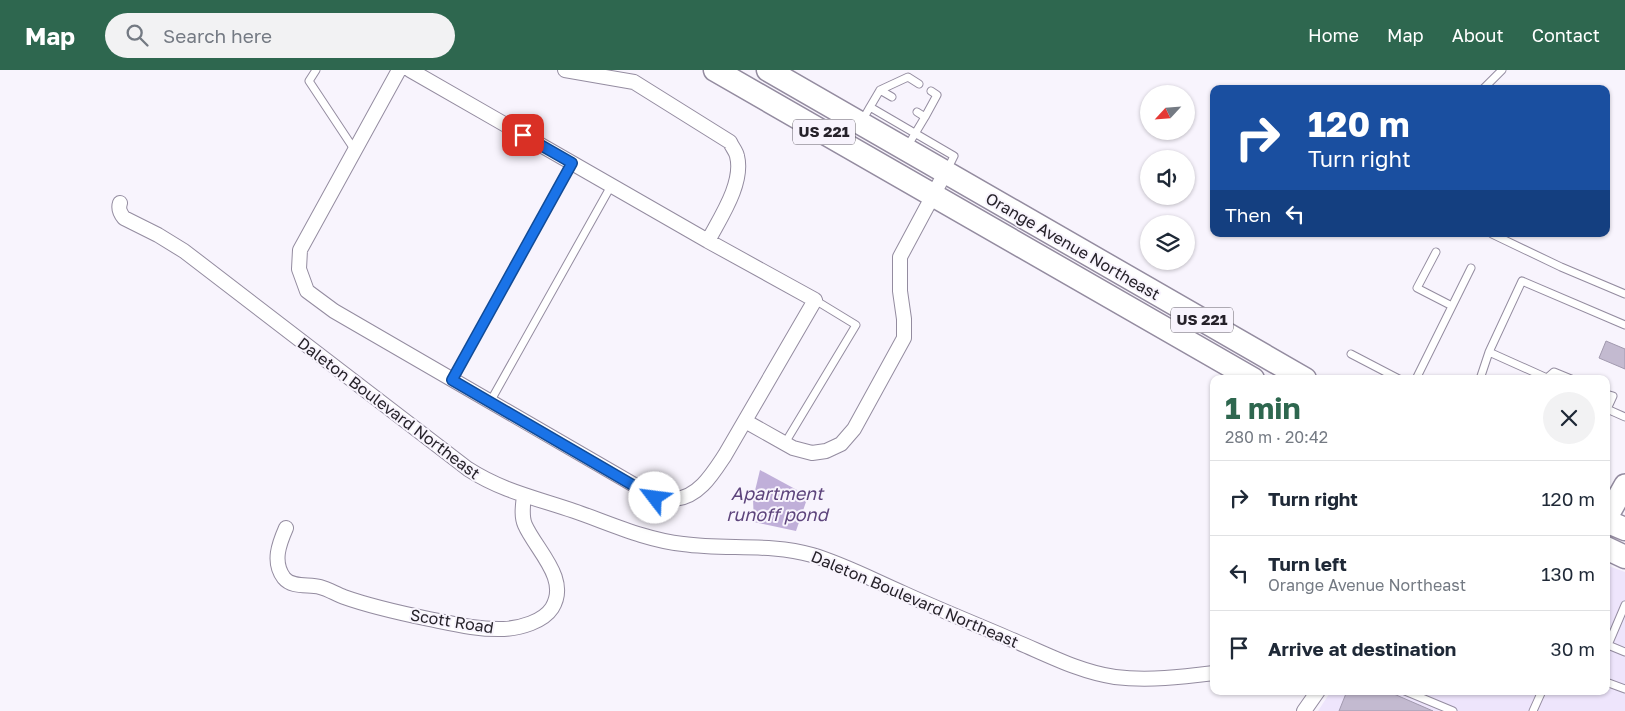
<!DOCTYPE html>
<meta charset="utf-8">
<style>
:root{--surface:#fff;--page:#f2f2f3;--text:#1f2937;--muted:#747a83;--line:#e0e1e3;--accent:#2e674f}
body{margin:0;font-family:"Golos Text",sans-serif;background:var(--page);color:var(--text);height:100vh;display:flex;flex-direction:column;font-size:19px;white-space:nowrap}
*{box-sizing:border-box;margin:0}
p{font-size:16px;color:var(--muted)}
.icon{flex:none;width:28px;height:28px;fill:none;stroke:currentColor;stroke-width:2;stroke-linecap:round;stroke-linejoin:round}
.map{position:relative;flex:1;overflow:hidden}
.details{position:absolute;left:1210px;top:305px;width:400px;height:320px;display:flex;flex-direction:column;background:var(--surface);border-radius:10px;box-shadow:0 1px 4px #0004}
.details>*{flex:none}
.banner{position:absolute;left:1210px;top:15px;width:400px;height:152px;border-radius:10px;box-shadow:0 1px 4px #0004;background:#1a4fa0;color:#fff;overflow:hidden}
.needle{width:32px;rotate:244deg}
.fabs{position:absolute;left:1140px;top:15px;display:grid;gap:10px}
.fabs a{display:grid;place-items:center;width:55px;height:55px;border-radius:50%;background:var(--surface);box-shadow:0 1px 4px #0004;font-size:25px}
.pin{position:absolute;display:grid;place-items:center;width:42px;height:42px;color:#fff;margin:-21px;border-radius:10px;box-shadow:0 2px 8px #0006}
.me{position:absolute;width:55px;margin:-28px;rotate:300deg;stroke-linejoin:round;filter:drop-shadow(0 0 4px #0008)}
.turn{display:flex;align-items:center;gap:18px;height:105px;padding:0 15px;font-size:22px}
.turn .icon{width:65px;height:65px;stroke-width:2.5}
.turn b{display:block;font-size:35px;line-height:42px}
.then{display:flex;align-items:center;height:48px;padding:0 15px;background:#0003;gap:10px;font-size:19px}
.round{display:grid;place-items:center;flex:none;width:52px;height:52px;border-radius:26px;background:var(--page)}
.headline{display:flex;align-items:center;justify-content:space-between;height:85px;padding:0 15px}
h1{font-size:30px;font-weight:700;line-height:38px;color:var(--accent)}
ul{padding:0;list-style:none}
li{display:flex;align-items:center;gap:15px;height:75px;padding:0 15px;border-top:1px solid var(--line)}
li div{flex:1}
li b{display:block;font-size:19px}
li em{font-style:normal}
header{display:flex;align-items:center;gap:30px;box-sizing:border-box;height:70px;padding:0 25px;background:var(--accent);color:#fff}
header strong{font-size:24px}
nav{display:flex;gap:28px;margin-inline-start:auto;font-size:18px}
.search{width:350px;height:45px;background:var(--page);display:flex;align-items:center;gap:12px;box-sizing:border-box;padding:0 18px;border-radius:28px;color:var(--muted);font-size:19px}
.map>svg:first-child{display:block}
.built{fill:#eee5fc}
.water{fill:#c0afd9}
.building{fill:#c3bad0;stroke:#a199ae}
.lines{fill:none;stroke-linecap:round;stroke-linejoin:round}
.service-casing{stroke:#948ca0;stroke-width:9}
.minor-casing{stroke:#948ca0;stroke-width:16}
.primary-casing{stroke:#948ca0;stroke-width:24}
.trunk-casing{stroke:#948ca0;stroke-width:25}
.service{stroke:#fff;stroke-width:7}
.minor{stroke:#fff;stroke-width:14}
.primary{stroke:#fff;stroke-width:21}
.trunk{stroke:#fff;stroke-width:22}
.route-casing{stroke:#114b97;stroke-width:12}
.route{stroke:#1a73e8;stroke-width:9}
.labels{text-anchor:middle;stroke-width:4;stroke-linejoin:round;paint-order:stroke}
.shield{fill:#f8f4fd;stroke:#656169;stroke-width:1}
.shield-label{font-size:15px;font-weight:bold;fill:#26222a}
.street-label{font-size:16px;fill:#26222a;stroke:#f8f4fd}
.water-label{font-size:18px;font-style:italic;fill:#5d447c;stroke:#f8f4fd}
</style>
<header>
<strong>Map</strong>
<div class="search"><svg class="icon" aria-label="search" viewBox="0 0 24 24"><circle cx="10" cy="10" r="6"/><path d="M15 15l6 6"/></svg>Search here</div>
<nav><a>Home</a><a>Map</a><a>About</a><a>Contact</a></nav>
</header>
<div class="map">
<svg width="1625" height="641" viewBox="0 0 1625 641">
<rect width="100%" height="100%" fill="#f8f4fd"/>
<path class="built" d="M1606 495 1625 502V641H1318L1331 621H1606Z"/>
<path class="water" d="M760 400 808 426 796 461 754 452 753 429Z"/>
<path class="building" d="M1606 271 1625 279V299L1599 288Z
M1347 621H1387L1433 641H1339Z"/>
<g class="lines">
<defs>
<path id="service" d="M316 0 309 11 354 79
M1483 19 1502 0
M880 20 908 7 919 14
M870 37 880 20 892 27
M925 47 937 25 931 21
M862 51 870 37 954 86 947 100
M907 77 925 47 917 42
M1492 164 1561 197 1625 224
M1436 182 1417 218 1452 236
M1489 282 1547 308
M1351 284 1399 309
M1416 309 1471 198
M1480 309 1489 282 1522 211 1625 255
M1546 309 1554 302 1571 309
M452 310 571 93
M1606 324 1613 326 1607 339
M490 332 611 116
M1606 342 1607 339 1625 347
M785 373 856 255 815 230
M1625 535 1608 575 1625 582
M1606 612 1625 619
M1405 621 1453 641
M1533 641 1542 621"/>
<path id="minor" d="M399 0 300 180 299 199 307 221 334 241 655 427C661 428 669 430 675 429 699 427 713 403 725 385L815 230 708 171
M410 0 708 171C720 148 744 113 737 86 736 81 732 77 730 72L634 12 565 0
M120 133C118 139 120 143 124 148L158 165 184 181 468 399C502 421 536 428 574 441 609 453 645 470 683 474 725 480 770 473 812 485 843 494 873 510 903 523 940 540 978 555 1015 571 1048 585 1080 602 1115 607 1148 611 1182 607 1214 603
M745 351 793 378 812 383 826 381 841 374 854 359 904 268V249L900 221V187L945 103
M286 458C279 474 272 492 284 508 292 518 309 514 320 517 328 519 336 524 344 527 372 537 400 543 429 549 454 554 479 560 504 559 520 558 543 552 552 538 570 509 536 480 525 455 521 446 523 435 524 425
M1304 641 1318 621"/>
<path id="primary" d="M1606 449 1625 415"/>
<path id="trunk" d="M715 0 1253 309
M768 0 1305 309
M1606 451 1625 459
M1606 478 1625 487"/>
</defs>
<use href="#service" class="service-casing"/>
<use href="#minor" class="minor-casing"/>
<use href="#primary" class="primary-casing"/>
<use href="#trunk" class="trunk-casing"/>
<use href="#service" class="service"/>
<use href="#minor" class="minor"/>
<use href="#primary" class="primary"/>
<use href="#trunk" class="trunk"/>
</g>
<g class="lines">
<defs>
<path id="route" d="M523 65 572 93 452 310 655 428"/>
</defs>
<use href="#route" class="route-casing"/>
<use href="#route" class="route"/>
</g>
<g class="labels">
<g class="shield">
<rect x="793" y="49.5" width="62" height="25" rx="4"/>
<rect x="1171" y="237.5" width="62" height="25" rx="4"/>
</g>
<g class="shield-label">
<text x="824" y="67">US 221</text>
<text x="1202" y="255">US 221</text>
</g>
<g class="street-label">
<text transform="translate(1073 176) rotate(30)" y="6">Orange Avenue Northeast</text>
<text transform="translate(389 338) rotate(37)" y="6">Daleton Boulevard Northeast</text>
<text transform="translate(915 529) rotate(23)" y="6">Daleton Boulevard Northeast</text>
<text transform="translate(452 551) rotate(9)" y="6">Scott Road</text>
</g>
<g class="water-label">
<text x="777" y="430">Apartment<tspan x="777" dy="21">runoff pond</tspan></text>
</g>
</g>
</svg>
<div class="fabs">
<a><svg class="needle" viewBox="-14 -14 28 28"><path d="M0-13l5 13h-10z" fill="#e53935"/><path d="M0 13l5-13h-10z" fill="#747a83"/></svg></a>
<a><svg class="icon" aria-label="sound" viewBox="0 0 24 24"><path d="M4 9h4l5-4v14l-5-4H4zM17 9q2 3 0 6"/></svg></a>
<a><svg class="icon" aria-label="layers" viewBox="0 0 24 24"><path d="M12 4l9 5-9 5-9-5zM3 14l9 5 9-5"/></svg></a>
</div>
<div class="pin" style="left:523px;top:65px;background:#d93025"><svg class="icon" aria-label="arrive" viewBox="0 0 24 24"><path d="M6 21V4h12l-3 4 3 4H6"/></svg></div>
<svg class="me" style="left:655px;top:428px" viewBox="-20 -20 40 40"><circle r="19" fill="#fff"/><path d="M0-13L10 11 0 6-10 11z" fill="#1a73e8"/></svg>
<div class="banner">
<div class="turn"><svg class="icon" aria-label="right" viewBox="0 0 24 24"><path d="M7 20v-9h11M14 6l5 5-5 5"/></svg><div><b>120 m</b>Turn right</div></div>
<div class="then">Then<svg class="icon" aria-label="left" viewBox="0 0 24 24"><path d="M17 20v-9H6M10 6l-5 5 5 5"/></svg></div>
</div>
<section class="details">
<div class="headline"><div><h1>1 min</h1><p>280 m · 20:42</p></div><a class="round"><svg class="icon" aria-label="close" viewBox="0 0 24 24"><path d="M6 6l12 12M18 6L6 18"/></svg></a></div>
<ul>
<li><svg class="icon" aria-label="right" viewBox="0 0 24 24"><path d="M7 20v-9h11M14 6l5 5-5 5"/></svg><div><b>Turn right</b></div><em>120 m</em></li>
<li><svg class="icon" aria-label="left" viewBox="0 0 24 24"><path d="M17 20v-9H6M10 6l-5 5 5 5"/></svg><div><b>Turn left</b><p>Orange Avenue Northeast</p></div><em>130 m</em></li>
<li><svg class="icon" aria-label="arrive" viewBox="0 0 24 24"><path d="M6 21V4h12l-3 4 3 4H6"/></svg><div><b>Arrive at destination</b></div><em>30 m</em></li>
</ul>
</section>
</div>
